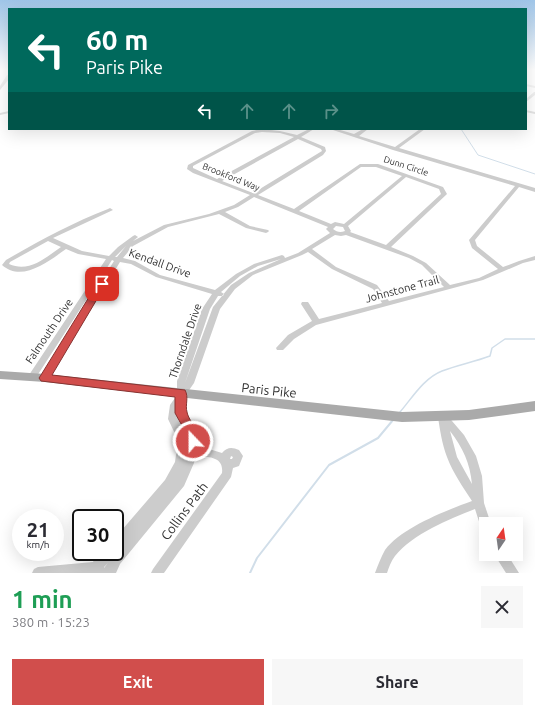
<!DOCTYPE html>
<meta charset="utf-8">
<style>
:root{--surface:#fff;--page:#f7f7f7;--text:#2b2b33;--muted:#7c7c81;--accent:#d14e4c}
body{margin:0;font-family:Ubuntu,sans-serif;background:var(--page);color:var(--text);height:100vh;display:flex;flex-direction:column;font-size:15px;white-space:nowrap}
*{box-sizing:border-box;margin:0}
p{font-size:13px;color:var(--muted)}
.icon{flex:none;width:22px;height:22px;fill:none;stroke:currentColor;stroke-width:2;stroke-linecap:round;stroke-linejoin:round}
.map{position:relative;height:573px;overflow:hidden}
.panel{display:flex;flex-direction:column;background:var(--surface);flex:1}
.panel>*{flex:none}
.top-card{position:absolute;left:8px;top:8px;width:519px;height:122px;border-radius:0px;box-shadow:0 4px 16px #0002;background:#00695c;color:#fff;overflow:hidden}
.needle{width:26px;rotate:13deg}
.buttons{position:absolute;left:479px;top:517px;display:grid;gap:8px}
.buttons a{display:grid;place-items:center;width:44px;height:44px;border-radius:0px;background:var(--surface);box-shadow:0 4px 16px #0002;font-size:20px}
.speed{position:absolute;left:12px;top:509px;display:flex;gap:8px;font-size:20px;font-weight:700;text-align:center}
.speed>*{display:grid;place-content:center;width:52px;height:52px;border-radius:50%;background:var(--surface);box-shadow:0 4px 16px #0002;line-height:1}
.speed small{font-size:10px;font-weight:400}
.speed .limit{border:2px solid #111;border-radius:6px;background:#fff;color:#111}
.pin{position:absolute;display:grid;place-items:center;width:34px;height:34px;color:#fff;margin:-17px;border-radius:8px;box-shadow:0 2px 6px #0006}
.me{position:absolute;width:44px;margin:-22px;rotate:338deg;stroke-linejoin:round;filter:drop-shadow(0 0 3px #0008)}
.turn{display:flex;align-items:center;gap:14px;height:84px;padding:0 12px;font-size:18px}
.turn .icon{width:52px;height:52px;stroke-width:2.5}
.turn b{display:block;font-size:28px;line-height:34px}
.lanes{display:flex;align-items:center;height:38px;padding:0 12px;background:#0003;justify-content:center;gap:20px;direction:ltr}
.lanes .off{opacity:.35}
.round{display:grid;place-items:center;flex:none;width:42px;height:42px;border-radius:0px;background:var(--page)}
.summary{display:flex;align-items:center;justify-content:space-between;height:68px;padding:0 12px}
h1{font-size:24px;font-weight:600;line-height:30px;color:#1e9e55}
.primary-button{display:flex;gap:8px;margin-top:auto;padding:8px 12px}
.primary-button a{flex:1;height:46px;border-radius:0px;background:var(--accent);color:#fff;font-size:16px;font-weight:600;line-height:46px;text-align:center}
.primary-button a+a{background:var(--page);color:var(--text)}
.map>svg:first-child{display:block}
.lines{fill:none;stroke-linecap:round;stroke-linejoin:round}
.stream-far2{stroke:#d1dee9;stroke-width:1}
.stream-far1{stroke:#d1dee9;stroke-width:1.5}
.stream{stroke:#d1dee9;stroke-width:2}
.minor{fill:#ccc;fill-rule:evenodd}
.major{fill:#aaa;fill-rule:evenodd}
.route{fill:#d14e4c;stroke:#883331}
.labels{text-anchor:middle;stroke-width:4;stroke-linejoin:round;paint-order:stroke}
.far-street-label{font-size:9px;fill:#323232;stroke:#fff}
.street-label{font-size:11px;fill:#323232;stroke:#fff}
.near-street-label{font-size:13px;fill:#323232;stroke:#fff}
</style>
<div class="map">
<svg width="535" height="573" viewBox="0 0 535 573">
<rect width="100%" height="100%" fill="#fff"/>
<g class="lines">
<path class="stream-far2" d="M461 129 478 155 535 174"/>
<path class="stream-far1" d="M400 412C412 398 424 378 442 371 458 365 474 362 490 356L492 348 505 339H535"/>
<path class="stream" d="M250 573 257 558 329 465 378 438 393 420"/>
<path class="minor" d="M526 84 535 86V88L526 86Z
M534 92H535V95L526 102V99Z
M526 110 535 112V114L526 112Z
M9 111V113L0 115V113Z
M262 129 280 131 297 135 309 129H314L301 137 325 147 326 151 323 155 258 195 294 209 360 164H378L443 187 447 194 391 247 413 256 426 263 450 285 479 278 498 269 472 248 469 240 515 186 393 150 330 129H337L354 134 363 129H368L359 136 395 147 420 129H425L399 148 535 188V192L519 187 475 240 477 246 503 267 519 261 535 256V260L523 263 483 280 316 325 294 339 283 350H277L276 348 288 335 312 321 301 304 302 302H308L319 319 382 303 373 289 332 269 308 252 302 255 253 275 235 289 220 309 194 383 185 396 186 413 196 430 198 441 197 448 209 449 222 453C227 447 232 447 239 450L243 456 239 466 233 468 231 477 164 573H151L153 569 222 473C224 456 208 457 195 456L194 463 184 486 120 564 116 573H32L34 569 38 567 93 562 94 560 105 552 114 553 116 551 115 538 165 480 175 462 178 440 168 419 170 405 177 395V381L202 309 212 294 156 277 131 264 120 262 48 380 45 381 42 380 41 378 42 376 114 261 112 260 35 379 32 380 29 379 28 377 29 375 106 259 78 254 66 249C49 261 22 283 2 265L6 260C39 241 72 223 108 209L110 208 113 210 53 238 82 251 109 256 118 247 133 236 135 235 138 237 133 241 164 225 209 214 234 205 250 195 193 173 187 169 188 165 252 131ZM262 132 280 133 294 137 217 179 193 168V166L255 133ZM298 139 321 149 322 151 253 193 222 181ZM361 167H376L402 176 344 224 335 222 331 224 299 211ZM406 177 439 189 441 194 386 245 350 232 351 231 348 226ZM254 197 328 227 326 229 330 233 298 253 285 258 284 256 282 255 254 264 236 274 215 290 160 275 135 261 123 258 133 246 168 227 219 214 246 228 266 233 268 232 269 231 268 230 250 226 225 212 238 207ZM336 226 343 227 345 231C340 233 337 232 333 229ZM335 235 341 236 346 235 409 258 422 265 444 287 389 301 377 285 336 267 312 249ZM48 241 61 247C45 258 29 273 9 264L10 262ZM126 246 117 257H115ZM281 259 249 273 231 285 213 307 185 383 210 309 218 296H223L224 294 221 292 240 276 258 266ZM178 416C184 427 190 435 187 448L188 440 178 419ZM231 456 233 457 232 459H230ZM108 563 104 568V567Z
M443 413 446 414 464 435 476 456 482 476 484 503 491 524H486V532L482 531 475 509C449 519 413 534 395 556 391 561 389 567 387 573H375C378 565 381 557 385 550 401 528 447 510 472 501 463 487 453 473 447 457 442 444 440 430 438 417L440 414ZM450 431C463 448 470 463 472 484L457 457Z
M494 554H507L519 573H506Z"/>
<path class="major" d="M7 75H9V79L0 90V86Z
M0 371 45 374 402 412 469 410 535 401V411L469 420 402 422 45 382 0 379Z"/>
</g>
<linearGradient id="sky" x2="0" y2="1"><stop stop-color="#9fc5e8"/><stop offset="0.46" stop-color="#fff"/><stop offset="1" stop-color="#fff" stop-opacity="0"/></linearGradient>
<rect width="535" height="151" fill="url(#sky)"/>
<path class="route" d="M102 281 106 284 52 375 185 390C189 397 185 405 187 412 189 423 203 432 197 444L193 446 189 444 185 431 175 413V397L41 381 39 378 41 375 97 284Z"/>
<g class="labels">
<g class="far-street-label">
<text transform="translate(406 166) rotate(18)" y="3">Dunn Circle</text>
<text transform="translate(231 177) rotate(22)" y="3">Brookford Way</text>
</g>
<g class="street-label">
<text transform="translate(160 263) rotate(20)" y="4">Kendall Drive</text>
<text transform="translate(402 289) rotate(-15)" y="4">Johnstone Trail</text>
<text transform="translate(49 331) rotate(-56)" y="4">Falmouth Drive</text>
<text transform="translate(185 341) rotate(-71)" y="4">Thorndale Drive</text>
</g>
<g class="near-street-label">
<text transform="translate(269 390) rotate(6)" y="5">Paris Pike</text>
<text transform="translate(184 511) rotate(-53)" y="5">Collins Path</text>
</g>
</g>
</svg>
<div class="buttons">
<a><svg class="needle" viewBox="-14 -14 28 28"><path d="M0-13l5 13h-10z" fill="#e53935"/><path d="M0 13l5-13h-10z" fill="#7c7c81"/></svg></a>
</div>
<div class="speed"><div>21<small>km/h</small></div><div class="limit">30</div></div>
<div class="pin" style="left:102px;top:284px;background:#d93025"><svg class="icon" aria-label="arrive" viewBox="0 0 24 24"><path d="M6 21V4h12l-3 4 3 4H6"/></svg></div>
<svg class="me" style="left:193px;top:441px" viewBox="-20 -20 40 40"><circle r="17" fill="#d14e4c" stroke="#fff" stroke-width="3"/><path d="M0-11L8 9 0 5-8 9z" fill="#fff"/></svg>
<div class="top-card">
<div class="turn"><svg class="icon" aria-label="left" viewBox="0 0 24 24"><path d="M17 20v-9H6M10 6l-5 5 5 5"/></svg><div><b>60 m</b>Paris Pike</div></div>
<div class="lanes"><svg class="icon" aria-label="left" viewBox="0 0 24 24"><path d="M17 20v-9H6M10 6l-5 5 5 5"/></svg><svg class="icon off" aria-label="ahead" viewBox="0 0 24 24"><path d="M12 20V5M6 11l6-6 6 6"/></svg><svg class="icon off" aria-label="ahead" viewBox="0 0 24 24"><path d="M12 20V5M6 11l6-6 6 6"/></svg><svg class="icon off" aria-label="right" viewBox="0 0 24 24"><path d="M7 20v-9h11M14 6l5 5-5 5"/></svg></div>
</div>
</div>
<section class="panel">
<div class="summary"><div><h1>1 min</h1><p>380 m · 15:23</p></div><a class="round"><svg class="icon" aria-label="close" viewBox="0 0 24 24"><path d="M6 6l12 12M18 6L6 18"/></svg></a></div>
<div class="primary-button"><a>Exit</a><a>Share</a></div>
</section>
